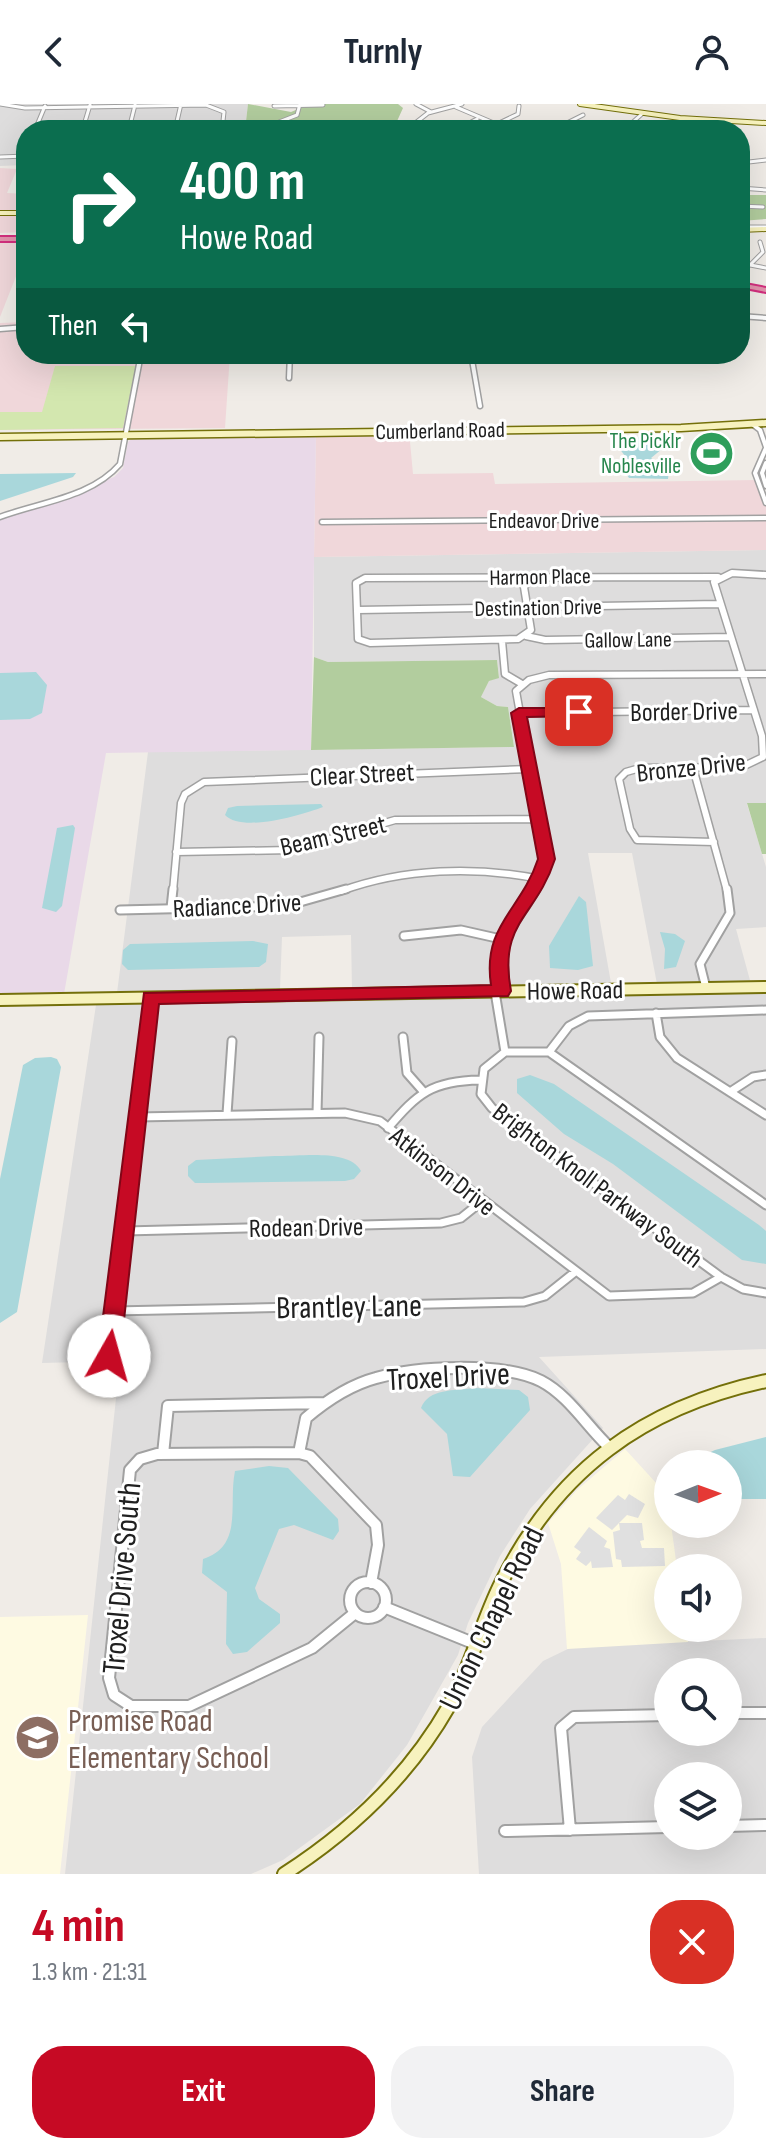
<!DOCTYPE html>
<meta charset="utf-8">
<style>
:root{--surface:#fff;--page:#f2f2f3;--text:#1f2937;--muted:#747a83;--accent:#c60a24}
body{margin:0;font-family:"Sofia Sans Condensed",sans-serif;background:var(--page);color:var(--text);height:100vh;display:flex;flex-direction:column;font-size:30px;white-space:nowrap}
*{box-sizing:border-box;margin:0}
p{font-size:26px;color:var(--muted)}
.icon{flex:none;width:44px;height:44px;fill:none;stroke:currentColor;stroke-width:2;stroke-linecap:round;stroke-linejoin:round}
.map{position:relative;height:1770px;overflow:hidden}
.side{display:flex;flex-direction:column;background:var(--surface);flex:1}
.side>*{flex:none}
.hud{position:absolute;left:16px;top:16px;width:734px;height:244px;border-radius:32px;box-shadow:0 8px 32px #0002;background:#0b6e4f;color:#fff;overflow:hidden}
.needle{width:52px;rotate:89deg}
.controls{position:absolute;left:654px;top:1346px;display:grid;gap:16px}
.controls a{display:grid;place-items:center;width:88px;height:88px;border-radius:50%;background:var(--surface);box-shadow:0 8px 32px #0002;font-size:40px}
.pin{position:absolute;display:grid;place-items:center;width:68px;height:68px;color:#fff;margin:-34px;border-radius:16px;box-shadow:0 4px 12px #0006}
.me{position:absolute;width:88px;margin:-44px;rotate:7deg;stroke-linejoin:round;filter:drop-shadow(0 0 6px #0008)}
.turn{display:flex;align-items:center;gap:28px;height:168px;padding:0 32px;font-size:36px}
.turn .icon{width:104px;height:104px;stroke-width:2.5}
.turn b{display:block;font-size:56px;line-height:68px}
.then{display:flex;align-items:center;height:76px;padding:0 32px;background:#0003;gap:16px;font-size:30px}
.round{display:grid;place-items:center;flex:none;width:84px;height:84px;border-radius:32px;background:var(--page)}
.headline{display:flex;align-items:center;justify-content:space-between;height:136px;padding:0 32px}
h1{font-size:48px;font-weight:700;line-height:60px;color:var(--accent)}
.primary-button{display:flex;gap:16px;margin-top:auto;padding:16px 32px}
.primary-button a{flex:1;height:92px;border-radius:32px;background:var(--accent);color:#fff;font-size:32px;font-weight:700;line-height:92px;text-align:center}
.primary-button a+a{background:var(--page);color:var(--text)}
header{display:flex;justify-content:space-between;align-items:center;height:104px;padding:0 32px;background:var(--surface);font-size:36px;font-weight:700}
.map>svg:first-child{display:block}
.residential{fill:#dedddd;fill-rule:evenodd}
.commercial{fill:#f0d7da}
.industrial{fill:#e9d9e8}
.education{fill:#fefae2}
.grass{fill:#d3e7af}
.forest{fill:#b2cd9e}
.parking{fill:#e0e0e0}
.water{fill:#a9d7db}
.lines{fill:none;stroke-linecap:round;stroke-linejoin:round}
.street-far4-casing{stroke:#a1a1a1;stroke-width:5}
.street-far3-casing{stroke:#a1a1a1;stroke-width:7}
.street-far2-casing{stroke:#a1a1a1;stroke-width:9}
.street-far1-casing{stroke:#a1a1a1;stroke-width:11}
.street-casing{stroke:#a1a1a1;stroke-width:14}
.secondary-far3-casing{stroke:#74700a;stroke-width:6}
.secondary-far2-casing{stroke:#74700a;stroke-width:9}
.secondary-far1-casing{stroke:#74700a;stroke-width:14}
.secondary-casing{stroke:#74700a;stroke-width:16}
.highway-casing{stroke:#d32f7e;stroke-width:4}
.street-far4{stroke:#fff;stroke-width:3}
.street-far3{stroke:#fff;stroke-width:4}
.street-far2{stroke:#fff;stroke-width:6}
.street-far1{stroke:#fff;stroke-width:7}
.street{stroke:#fff;stroke-width:10}
.secondary-far3{stroke:#f7f2be;stroke-width:4}
.secondary-far2{stroke:#f7f2be;stroke-width:6}
.secondary-far1{stroke:#f7f2be;stroke-width:10}
.secondary{stroke:#f7f2be;stroke-width:12}
.highway{fill:#e393ad;fill-rule:evenodd}
.route{fill:#c60a24;stroke:#810617;stroke-width:2}
.labels{text-anchor:middle;stroke-width:6;stroke-linejoin:round;paint-order:stroke}
.far-street-label{font-size:22px;fill:#202020;stroke:#fff}
.far-leisure-label{font-size:22px;fill:#27864d;stroke:#fff;text-anchor:end}
.street-label{font-size:26px;fill:#202020;stroke:#fff}
.near-street-label{font-size:32px;fill:#202020;stroke:#fff}
.near-education-label{font-size:32px;fill:#785e54;stroke:#fff;text-anchor:start}
</style>
<header><svg class="icon" aria-label="back" viewBox="0 0 24 24"><path d="M15 5l-7 7 7 7"/></svg>Turnly<svg class="icon" aria-label="person" viewBox="0 0 24 24"><circle cx="12" cy="8" r="4"/><path d="M4 21q1-7 8-7t8 7"/></svg></header>
<div class="map">
<svg width="766" height="1770" viewBox="0 0 766 1770">
<rect width="100%" height="100%" fill="#f0ece7"/>
<path class="residential" d="M0 0H248L245 26H26V61L0 62Z
M766 446V699L747 700 766 763V823L736 825 751 880H657L632 749H588L611 879 352 886 351 831 282 833 280 885 117 889 148 648 514 643 508 603 497 602 481 593 489 577 499 573 497 556 328 558 314 553V453Z
M766 888V1245L539 1253 603 1324 530 1405 500 1452 468 1519 458 1551 407 1641 360 1700 283 1756 251 1770H65L120 1257 42 1259 96 901Z
M766 1534V1770H479L472 1653 482 1623 543 1557 572 1543ZM668 1568H728V1628H668ZM668 1672H728V1732H668Z"/>
<path class="commercial" d="M0 64 17 65 7 89 26 90V128L0 129Z
M0 138H26V147L0 213Z
M26 218V250H230L225 324 0 326V219Z
M409 327 413 370 493 369 495 380 756 376 766 399V446L314 453 316 328Z"/>
<path class="industrial" d="M316 328 311 646 106 649 64 890 0 891V415L114 373 123 364 128 338 133 333Z"/>
<path class="education" d="M625 1345 668 1392V1420H671L677 1464H668V1524H686L688 1538 567 1545 561 1460 548 1419 577 1386Z
M88 1511 60 1770H0V1513Z"/>
<path class="grass" d="M55 262H136L123 324 0 326V308H42Z"/>
<path class="forest" d="M248 0 291 8 310 0H398L403 4 393 26 378 21 365 26H245Z
M750 91H766V115L740 117V95Z
M314 553 328 558 497 556 499 574 489 577 481 593 497 602 508 603 514 643 311 646Z
M747 699H766V750H762Z"/>
<path class="parking" d="M629 1390 645 1400 638 1414 627 1411 619 1419H642L644 1436 640 1437 642 1444H664L665 1462 622 1463 621 1456 616 1455 613 1428 620 1426 619 1419 612 1426 596 1414 618 1391 625 1396Z
M589 1423 607 1437 604 1443 610 1445 613 1463 592 1464 591 1457 586 1462 576 1455 581 1448 574 1443Z"/>
<path class="water" d="M634 333 659 336 662 345 651 354 669 367 668 375 629 374 627 371 631 360 619 344Z
M76 369 73 373 0 397V370Z
M36 568 47 581 42 609 30 615 0 616V569Z
M321 700 323 703C302 711 242 729 225 711L228 704 237 702Z
M73 721 75 724 62 802 56 808 42 804 57 724Z
M579 792 586 798 593 862 578 866 550 864 549 842Z
M660 828 675 830 685 837 676 863 664 865 665 845Z
M253 837 268 840 266 858 259 863 128 866 122 860 123 846 130 840Z
M51 953 57 955 61 963 17 1208 0 1219V1075L23 961 35 954Z
M530 971 554 980 759 1121 766 1127V1160L742 1156 613 1060 564 1030 517 989V975Z
M275 1052C298 1053 349 1044 361 1067L354 1075 345 1077 205 1079H195L188 1072V1062L196 1056Z
M474 1284 519 1286 528 1293 530 1306 470 1373 453 1372 447 1330 421 1304C429 1284 454 1287 474 1284Z
M766 1333V1395H728V1360H685L715 1346Z
M269 1362 288 1364 338 1415 339 1427 333 1436 294 1421 279 1425 255 1484 259 1495 280 1510V1519L247 1548 233 1550 226 1540 227 1488 202 1469 203 1455C244 1442 228 1400 235 1367Z"/>
<g class="lines">
<defs>
<path id="street-far4" d="M0 0 25 4 206 1 224 8 222 26
M416 0 431 8
M274 2 323 1
M456 3 510 26
M633 18 686 26
M497 20 518 10 519 2
M84 21 90 1
M130 21 135 1
M460 24 477 15
M35 26 45 2
M175 26 181 0
M271 26 274 20 297 11 300 0
M414 26V20L428 9 462 0
M564 26 565 20 583 11
M624 26 643 9
M0 53 26 52
M740 59 766 56
M740 84 766 86
M740 102 763 103
M740 123H766
M740 159 766 164
M750 161 763 148 760 138"/>
<path id="street-far3" d="M740 212 766 214
M0 225 26 223
M471 250 480 302
M289 274 290 250
M752 320 760 326 766 343
M766 344 755 369 766 399
M766 359 762 369 766 382
M0 413C39 398 91 394 120 360L141 250
M322 418 766 414"/>
<path id="street-far2" d="M530 475 524 483 531 526 518 535 370 539 358 535 356 479 365 474 718 473
M358 506 719 500
M526 532 545 536 731 533
M502 537 505 570 522 580
M519 609 754 606
M693 664 727 787
M714 738 637 736 630 725 619 675 626 668 640 664 742 663 763 653 762 632 714 478 732 469 766 471
M176 748 292 746 395 716 539 715
M173 787 181 699 185 690 204 678 529 665
M341 787C404 764 475 762 540 775
M535 787 546 755 516 587 529 576 549 571 766 570"/>
<path id="street-far1" d="M171 804 173 785
M120 806 286 802 346 785
M404 832 461 826 501 835
M706 884 700 860 730 809 727 785
M501 887C494 834 512 827 536 785
M495 888 505 948
M656 909 660 933 677 954 766 1011
M403 933 407 969 422 986
M549 948 569 922 588 912 766 906
M730 988 753 973 766 971
M317 1009 319 933
M227 1010 232 937
M137 1013 345 1009 380 1017 609 1192 693 1189 721 1173
M388 1024C418 989 432 977 480 976
M766 1101 549 948H505L484 965 481 990 492 1004 721 1173 743 1185 766 1189
M125 1127 441 1119 461 1114 481 1098
M114 1207 524 1198 545 1192 575 1168
M113 1216 150 894"/>
<path id="street" d="M109 1252 113 1214
M299 1349 306 1314C326 1297 350 1281 376 1274 416 1262 503 1258 541 1277 568 1291 587 1322 608 1342
M163 1350 168 1302 325 1299
M350 1496a18 18 0 1 1 36 0a18 18 0 1 1-36 0Z
M384 1503 478 1541
M355 1509 312 1544 189 1602H131L114 1591 109 1574 130 1366 140 1355 157 1350 299 1349 310 1352 376 1421 378 1441 371 1479
M728 1609H766
M728 1722 766 1721
M570 1726 561 1624 574 1613 668 1611
M505 1727 668 1723"/>
<path id="secondary-far3" d="M580 0 680 14 766 19
M0 109H26
M740 126 766 125"/>
<path id="secondary-far2" d="M0 333 681 324 766 319"/>
<path id="secondary-far1" d="M0 896 766 883"/>
<path id="secondary" d="M284 1770C351 1727 409 1672 449 1602 471 1563 481 1519 501 1479 557 1366 644 1303 766 1277"/>
<path id="highway" d="M0 133H26V137H0Z
M740 179 766 184V188L740 183Z"/>
</defs>
<use href="#street-far4" class="street-far4-casing"/>
<use href="#street-far3" class="street-far3-casing"/>
<use href="#street-far2" class="street-far2-casing"/>
<use href="#street-far1" class="street-far1-casing"/>
<use href="#street" class="street-casing"/>
<use href="#secondary-far3" class="secondary-far3-casing"/>
<use href="#secondary-far2" class="secondary-far2-casing"/>
<use href="#secondary-far1" class="secondary-far1-casing"/>
<use href="#secondary" class="secondary-casing"/>
<use href="#highway" class="highway-casing"/>
<use href="#street-far4" class="street-far4"/>
<use href="#street-far3" class="street-far3"/>
<use href="#street-far2" class="street-far2"/>
<use href="#street-far1" class="street-far1"/>
<use href="#street" class="street"/>
<use href="#secondary-far3" class="secondary-far3"/>
<use href="#secondary-far2" class="secondary-far2"/>
<use href="#secondary-far1" class="secondary-far1"/>
<use href="#secondary" class="secondary"/>
<use href="#highway" class="highway"/>
</g>
<path class="route" d="M519 604H579L586 608 579 612 527 613 555 755C536 814 498 817 511 887L508 892 159 900 120 1252 117 1259 109 1262 101 1259 98 1252 144 889 491 881C482 821 521 807 538 755L511 609Z"/>
<defs>
<symbol id="stadium-disc" viewBox="-11 -11 22 22"><circle r="9.5" fill="#2e9e5b" stroke="#fff"/><path d="M0-5a6.5 5 0 1 0 0 10a6.5 5 0 1 0 0-10ZM-3.5-1.8h7v3.6h-7Z" fill="#fff"/></symbol>
<symbol id="school-disc" viewBox="-11 -11 22 22"><circle r="9.5" fill="#8d6e63" stroke="#fff"/><path d="M0-5L7-2L0 1L-7-2ZM-4 1L0 2.5L4 1V4Q0 6-4 4Z" fill="#fff"/></symbol>
</defs>
<g fill-rule="evenodd">
<use href="#stadium-disc" x="686" y="324" width="51" height="51"/>
<use href="#school-disc" x="12" y="1608" width="51" height="51"/>
</g>
<g class="labels">
<g class="far-street-label">
<text transform="translate(440 326) rotate(-1)" y="8">Cumberland Road</text>
<text x="544" y="424">Endeavor Drive</text>
<text transform="translate(540 472) rotate(-1)" y="8">Harmon Place</text>
<text transform="translate(538 503) rotate(-1)" y="8">Destination Drive</text>
<text transform="translate(628 535) rotate(-1)" y="8">Gallow Lane</text>
</g>
<g class="far-leisure-label">
<text x="681" y="344">The Picklr<tspan x="681" dy="25">Noblesville</tspan></text>
</g>
<g class="street-label">
<text transform="translate(684 607) rotate(-1)" y="9">Border Drive</text>
<text transform="translate(691 663) rotate(-6)" y="9">Bronze Drive</text>
<text transform="translate(362 670) rotate(-3)" y="9">Clear Street</text>
<text transform="translate(333 731) rotate(-13)" y="9">Beam Street</text>
<text transform="translate(237 801) rotate(-3)" y="9">Radiance Drive</text>
<text transform="translate(575 886) rotate(-1)" y="9">Howe Road</text>
<text transform="translate(443 1067) rotate(38)" y="9">Atkinson Drive</text>
<text transform="translate(598 1081) rotate(37)" y="9">Brighton Knoll Parkway South</text>
<text transform="translate(306 1123) rotate(-1)" y="9">Rodean Drive</text>
</g>
<g class="near-street-label">
<text transform="translate(349 1202) rotate(-1)" y="11">Brantley Lane</text>
<text transform="translate(448 1272) rotate(-3)" y="11">Troxel Drive</text>
<text transform="translate(121 1474) rotate(-85)" y="11">Troxel Drive South</text>
<text transform="translate(491 1514) rotate(-64)" y="11">Union Chapel Road</text>
</g>
<g class="near-education-label">
<text x="68" y="1627">Promise Road<tspan x="68" dy="37">Elementary School</tspan></text>
</g>
</g>
</svg>
<div class="controls">
<a><svg class="needle" viewBox="-14 -14 28 28"><path d="M0-13l5 13h-10z" fill="#e53935"/><path d="M0 13l5-13h-10z" fill="#747a83"/></svg></a>
<a><svg class="icon" aria-label="sound" viewBox="0 0 24 24"><path d="M4 9h4l5-4v14l-5-4H4zM17 9q2 3 0 6"/></svg></a>
<a><svg class="icon" aria-label="search" viewBox="0 0 24 24"><circle cx="10" cy="10" r="6"/><path d="M15 15l6 6"/></svg></a>
<a><svg class="icon" aria-label="layers" viewBox="0 0 24 24"><path d="M12 4l9 5-9 5-9-5zM3 14l9 5 9-5"/></svg></a>
</div>
<div class="pin" style="left:579px;top:608px;background:#d93025"><svg class="icon" aria-label="arrive" viewBox="0 0 24 24"><path d="M6 21V4h12l-3 4 3 4H6"/></svg></div>
<svg class="me" style="left:109px;top:1252px" viewBox="-20 -20 40 40"><circle r="19" fill="#fff"/><path d="M0-13L10 11 0 6-10 11z" fill="#c60a24"/></svg>
<div class="hud">
<div class="turn"><svg class="icon" aria-label="right" viewBox="0 0 24 24"><path d="M7 20v-9h11M14 6l5 5-5 5"/></svg><div><b>400 m</b>Howe Road</div></div>
<div class="then">Then<svg class="icon" aria-label="left" viewBox="0 0 24 24"><path d="M17 20v-9H6M10 6l-5 5 5 5"/></svg></div>
</div>
</div>
<section class="side">
<div class="headline"><div><h1>4 min</h1><p>1.3 km · 21:31</p></div><a class="round" style="background:#d93025;color:#fff"><svg class="icon" aria-label="close" viewBox="0 0 24 24"><path d="M6 6l12 12M18 6L6 18"/></svg></a></div>
<div class="primary-button"><a>Exit</a><a>Share</a></div>
</section>
